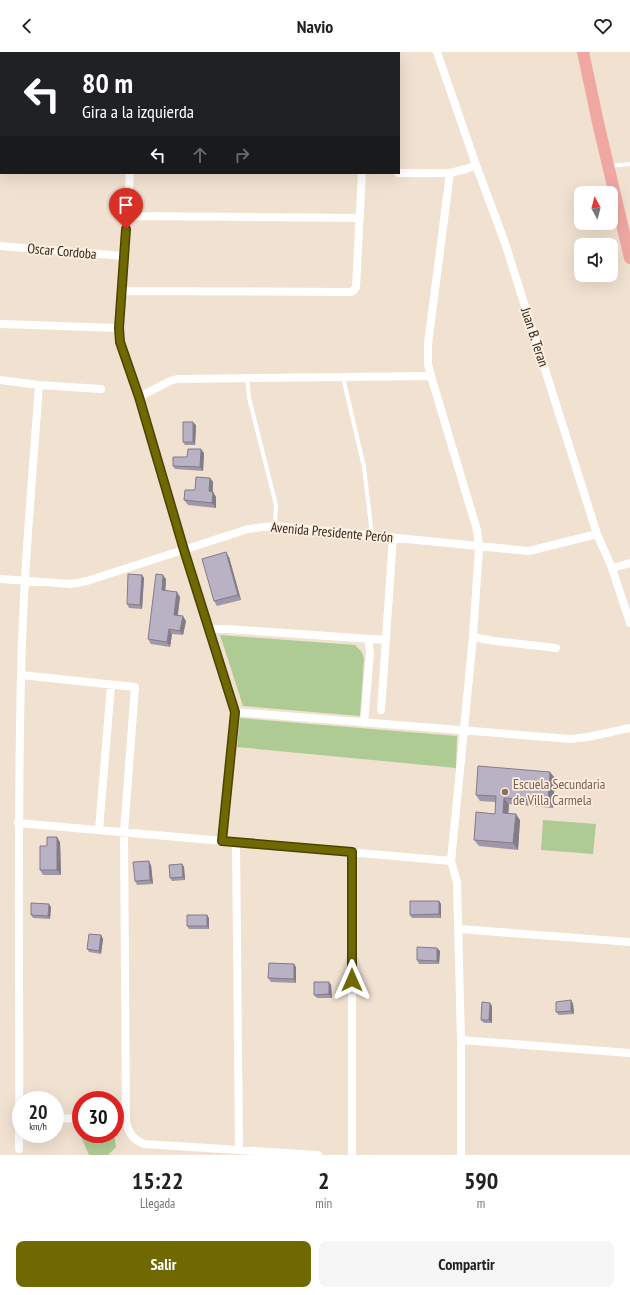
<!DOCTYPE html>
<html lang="es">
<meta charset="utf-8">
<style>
:root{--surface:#fff;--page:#f6f6f6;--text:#222;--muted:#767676;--accent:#706800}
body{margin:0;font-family:"PT Sans Narrow",sans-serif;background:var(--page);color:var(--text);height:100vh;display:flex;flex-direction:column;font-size:15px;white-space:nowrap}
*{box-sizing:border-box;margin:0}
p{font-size:13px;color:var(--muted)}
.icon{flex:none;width:22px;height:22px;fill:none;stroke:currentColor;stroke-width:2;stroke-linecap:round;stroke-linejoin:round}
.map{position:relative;height:1103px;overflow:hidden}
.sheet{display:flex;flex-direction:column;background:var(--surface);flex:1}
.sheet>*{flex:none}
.top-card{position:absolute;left:0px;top:0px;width:400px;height:122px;box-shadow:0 4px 16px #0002;background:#202124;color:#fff;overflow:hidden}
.needle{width:26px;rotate:353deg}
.fabs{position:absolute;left:574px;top:134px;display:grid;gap:8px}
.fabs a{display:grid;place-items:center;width:44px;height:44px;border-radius:8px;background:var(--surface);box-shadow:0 4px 16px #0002;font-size:20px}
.speed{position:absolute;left:12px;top:1039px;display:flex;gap:8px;font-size:20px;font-weight:700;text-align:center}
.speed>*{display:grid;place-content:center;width:52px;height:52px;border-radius:50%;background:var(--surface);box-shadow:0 4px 16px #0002;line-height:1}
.speed small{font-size:10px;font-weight:400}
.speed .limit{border:6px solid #d22;background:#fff;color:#111}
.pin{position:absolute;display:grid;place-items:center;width:34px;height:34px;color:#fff;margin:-41px -17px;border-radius:50% 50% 50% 0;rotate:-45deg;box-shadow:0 0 4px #0007}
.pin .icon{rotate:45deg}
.me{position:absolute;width:44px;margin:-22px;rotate:0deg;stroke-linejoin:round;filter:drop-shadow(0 0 3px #0008)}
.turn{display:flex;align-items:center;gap:14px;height:84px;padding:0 16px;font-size:18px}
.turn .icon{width:52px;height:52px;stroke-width:2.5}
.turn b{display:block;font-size:28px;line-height:34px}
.lanes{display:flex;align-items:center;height:38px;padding:0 16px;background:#0003;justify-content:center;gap:20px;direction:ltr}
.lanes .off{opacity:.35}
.eta{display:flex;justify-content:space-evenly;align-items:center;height:68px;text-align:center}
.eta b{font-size:24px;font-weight:700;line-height:28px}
.cta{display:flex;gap:8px;margin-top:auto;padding:8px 16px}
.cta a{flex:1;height:46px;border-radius:8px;background:var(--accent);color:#fff;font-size:16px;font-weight:700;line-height:46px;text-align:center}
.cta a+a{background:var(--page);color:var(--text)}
header{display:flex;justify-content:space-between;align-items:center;height:52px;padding:0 16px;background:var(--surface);font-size:18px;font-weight:700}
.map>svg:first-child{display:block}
.green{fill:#afcb94}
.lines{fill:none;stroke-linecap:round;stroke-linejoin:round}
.lane{stroke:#fff;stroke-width:4}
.street{stroke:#fff;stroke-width:8}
.primary{stroke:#eea7a1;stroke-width:12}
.wall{fill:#9f98a9}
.shaded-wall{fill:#827c89}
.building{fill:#b9b1c4;stroke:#827c89}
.route-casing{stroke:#494400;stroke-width:10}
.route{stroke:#706800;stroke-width:7}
.education-dot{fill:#8d6e63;stroke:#feeede;stroke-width:1.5}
.labels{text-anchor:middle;stroke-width:3.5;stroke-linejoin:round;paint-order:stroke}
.street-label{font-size:14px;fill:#2d2721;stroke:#feeede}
.education-label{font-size:14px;fill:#785e54;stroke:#feeede;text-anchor:start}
</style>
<header><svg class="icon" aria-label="back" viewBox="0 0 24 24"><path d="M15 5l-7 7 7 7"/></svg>Navio<svg class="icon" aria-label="heart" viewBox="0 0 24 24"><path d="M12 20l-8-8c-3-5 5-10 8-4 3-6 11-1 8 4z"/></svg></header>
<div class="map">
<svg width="630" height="1103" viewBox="0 0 630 1103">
<rect width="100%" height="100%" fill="#f1e1d1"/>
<path class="green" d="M220 583 355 593 361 599 364 606 360 664 243 654Z
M240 666 457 684 456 716 237 695Z
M543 768 596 772 593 802 541 798Z
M76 1073 81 1074V1082H114L116 1095 108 1103H89Z"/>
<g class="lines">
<path class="lane" d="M610 114 630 112
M247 325 249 346 276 453 275 474
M343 325 364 415 372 483"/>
<path class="street" d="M437 0 476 113 505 191 597 482 612 516 630 571
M136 1V0
M0 75 1 76
M130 121 119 283 235 660 222 789
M399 121H450
M127 164 360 166
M0 194 124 204
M121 239 351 240 354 238 356 235 362 121
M0 272 119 276
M0 328 39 333 101 337
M139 345 170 329 177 327 431 324
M612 516 630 511
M0 527 71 532 87 529 248 477 263 475 275 474 529 499 597 482
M209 577H227L386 588
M473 585 494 589 556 596
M21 623 135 635 124 780 126 1069
M381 658 393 485
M235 660 571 687 588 685 630 676
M364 671 370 601 368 587
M18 771 451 809
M99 778 111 633
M236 790 239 1098
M352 800V1103
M459 877 630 890
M461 988 630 1001
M55 1066 81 1067
M115 1068 126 1069C129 1081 132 1087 144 1092L318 1103
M19 1097C20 940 17 782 21 625 23 527 32 430 39 333
M461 1103V988L457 830 451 809 473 585 479 495 477 478 431 324 428 312V292L450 121 466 117 476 113"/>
<path class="primary" d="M583 0 599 75 630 206"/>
</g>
<path class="wall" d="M196 373 195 393H185L183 390Z
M204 401 203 419 175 417 173 414Z
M210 426 213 430V440L216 445V456L188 453 184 448Z
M229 505 241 548 217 554 214 549Z
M142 523 144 526 142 557 129 556 127 552Z
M166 527 165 539 180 545 178 563 186 569 183 583 172 582 170 595 151 592 148 587Z
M555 726 553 756 509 752 508 761 520 768 518 798 479 794 474 788 495 762 496 750 480 749 476 743Z
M60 790 61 823H43L40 818 47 794Z
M182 812 184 815 185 828 172 829 170 826Z
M151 813 153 832 137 833 135 829Z
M439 849 441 852V866H412L410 863Z
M51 855 50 867 33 866 31 863Z
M209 866V877H189L187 874Z
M101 883 103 887 101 902 89 900 87 897Z
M437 896 440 899 439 912H419L417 908Z
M296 915V931L271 930 268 926Z
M329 930 331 933 332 946H317L314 943Z
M571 948 573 952 574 962 559 963 556 960Z
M490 951 492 954V971H484L481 968Z"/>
<path class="shaded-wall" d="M193 370 196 373 195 393 193 390Z
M201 397 204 401 203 419 200 415Z
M210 426 213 430 212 444 209 439Z
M213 440 216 445V456L212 451Z
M226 500 229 505 241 548 238 543Z
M142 523 144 526 142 557 140 553Z
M163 523 166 527 165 543 162 538Z
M177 540 180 545 177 567 174 563Z
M183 564 186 569 183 583 180 579Z
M169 577 172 582 170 595 167 590Z
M550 720 555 726 553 756 548 749Z
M504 746 509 752 508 767 503 761Z
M516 762 520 768 518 798 513 791Z
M57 785 60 790 61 823 57 818Z
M149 809 151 813 153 832 150 828Z
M182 812 184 815 185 828 183 825Z
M439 849 441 852V866L439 862Z
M49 852 51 855 50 867 48 864Z
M207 863 209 866V877L207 874Z
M101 883 103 887 101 902 99 899Z
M437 896 440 899 439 912 437 909Z
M294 912 296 915V931L294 927Z
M329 930 331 933 332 946 329 942Z
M571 948 573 952 574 962 571 959Z
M490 951 492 954V971L489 968Z"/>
<path class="building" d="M96 0H114V1H96Z
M141 0H159V1H141Z
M183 370H193V390H183Z
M188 397H201L200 415 173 414V405H187Z
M196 425 210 426 209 439 213 440 212 451 184 448 185 438H195Z
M226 500 238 543 214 549 202 507Z
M128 522 142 523 140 553 127 552Z
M156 522 163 523 162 538 177 540 174 563 183 564 180 579 169 577 167 590 148 587Z
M478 714 550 720 548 749 504 746 503 761 516 762 513 791 474 788 476 760 495 762 496 744 476 743Z
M47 785H57V818H40V794H47Z
M149 809 150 828 135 829 133 810Z
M182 812 183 825 170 826 169 813Z
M410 849H439V862L410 863Z
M31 851 49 852 48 864 31 863Z
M187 863H207V874H187Z
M89 882 101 883 99 899 87 897Z
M417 895 437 896V909L417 908Z
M269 911 294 912V927L268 926Z
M314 930H329V942L314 943Z
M571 948V959L556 960V950Z
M482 950 490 951 489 968H481Z"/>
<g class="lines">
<defs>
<path id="route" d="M126 177 119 276 120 290 139 345 184 498 235 660 222 789 352 800V928"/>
</defs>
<use href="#route" class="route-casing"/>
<use href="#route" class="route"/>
</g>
<circle class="education-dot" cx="505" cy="740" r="4"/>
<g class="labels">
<g class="street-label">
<text transform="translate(62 199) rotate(5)" y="5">Oscar Cordoba</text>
<text transform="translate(535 285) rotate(72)" y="5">Juan B. Teran</text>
<text transform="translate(332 480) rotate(5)" y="5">Avenida Presidente Perón</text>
</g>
<g class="education-label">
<text x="513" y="737">Escuela Secundaria<tspan x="513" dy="16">de Villa Carmela</tspan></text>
</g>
</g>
</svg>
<div class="fabs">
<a><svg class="needle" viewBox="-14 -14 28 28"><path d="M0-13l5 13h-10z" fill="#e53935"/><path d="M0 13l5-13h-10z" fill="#767676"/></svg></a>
<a><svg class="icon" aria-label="sound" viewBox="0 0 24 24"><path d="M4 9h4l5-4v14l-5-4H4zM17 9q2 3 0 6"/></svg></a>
</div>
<div class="speed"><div>20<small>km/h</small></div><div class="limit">30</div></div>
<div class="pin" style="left:126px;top:177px;background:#d93025"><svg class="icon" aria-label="arrive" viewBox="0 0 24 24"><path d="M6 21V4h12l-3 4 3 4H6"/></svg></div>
<svg class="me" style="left:352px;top:928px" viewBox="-20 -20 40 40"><path d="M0-17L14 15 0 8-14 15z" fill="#706800" stroke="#fff" stroke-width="4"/></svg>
<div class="top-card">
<div class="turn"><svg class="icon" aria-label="left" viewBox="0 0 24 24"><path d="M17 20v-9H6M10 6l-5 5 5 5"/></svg><div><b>80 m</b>Gira a la izquierda</div></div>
<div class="lanes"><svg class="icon" aria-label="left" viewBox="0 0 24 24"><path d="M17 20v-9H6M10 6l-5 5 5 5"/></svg><svg class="icon off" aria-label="ahead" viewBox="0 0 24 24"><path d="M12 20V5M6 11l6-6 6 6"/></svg><svg class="icon off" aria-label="right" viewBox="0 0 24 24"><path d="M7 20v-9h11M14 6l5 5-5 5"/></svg></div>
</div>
</div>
<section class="sheet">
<div class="eta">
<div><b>15:22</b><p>Llegada</p></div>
<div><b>2</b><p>min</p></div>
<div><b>590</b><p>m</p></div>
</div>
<div class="cta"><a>Salir</a><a>Compartir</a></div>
</section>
